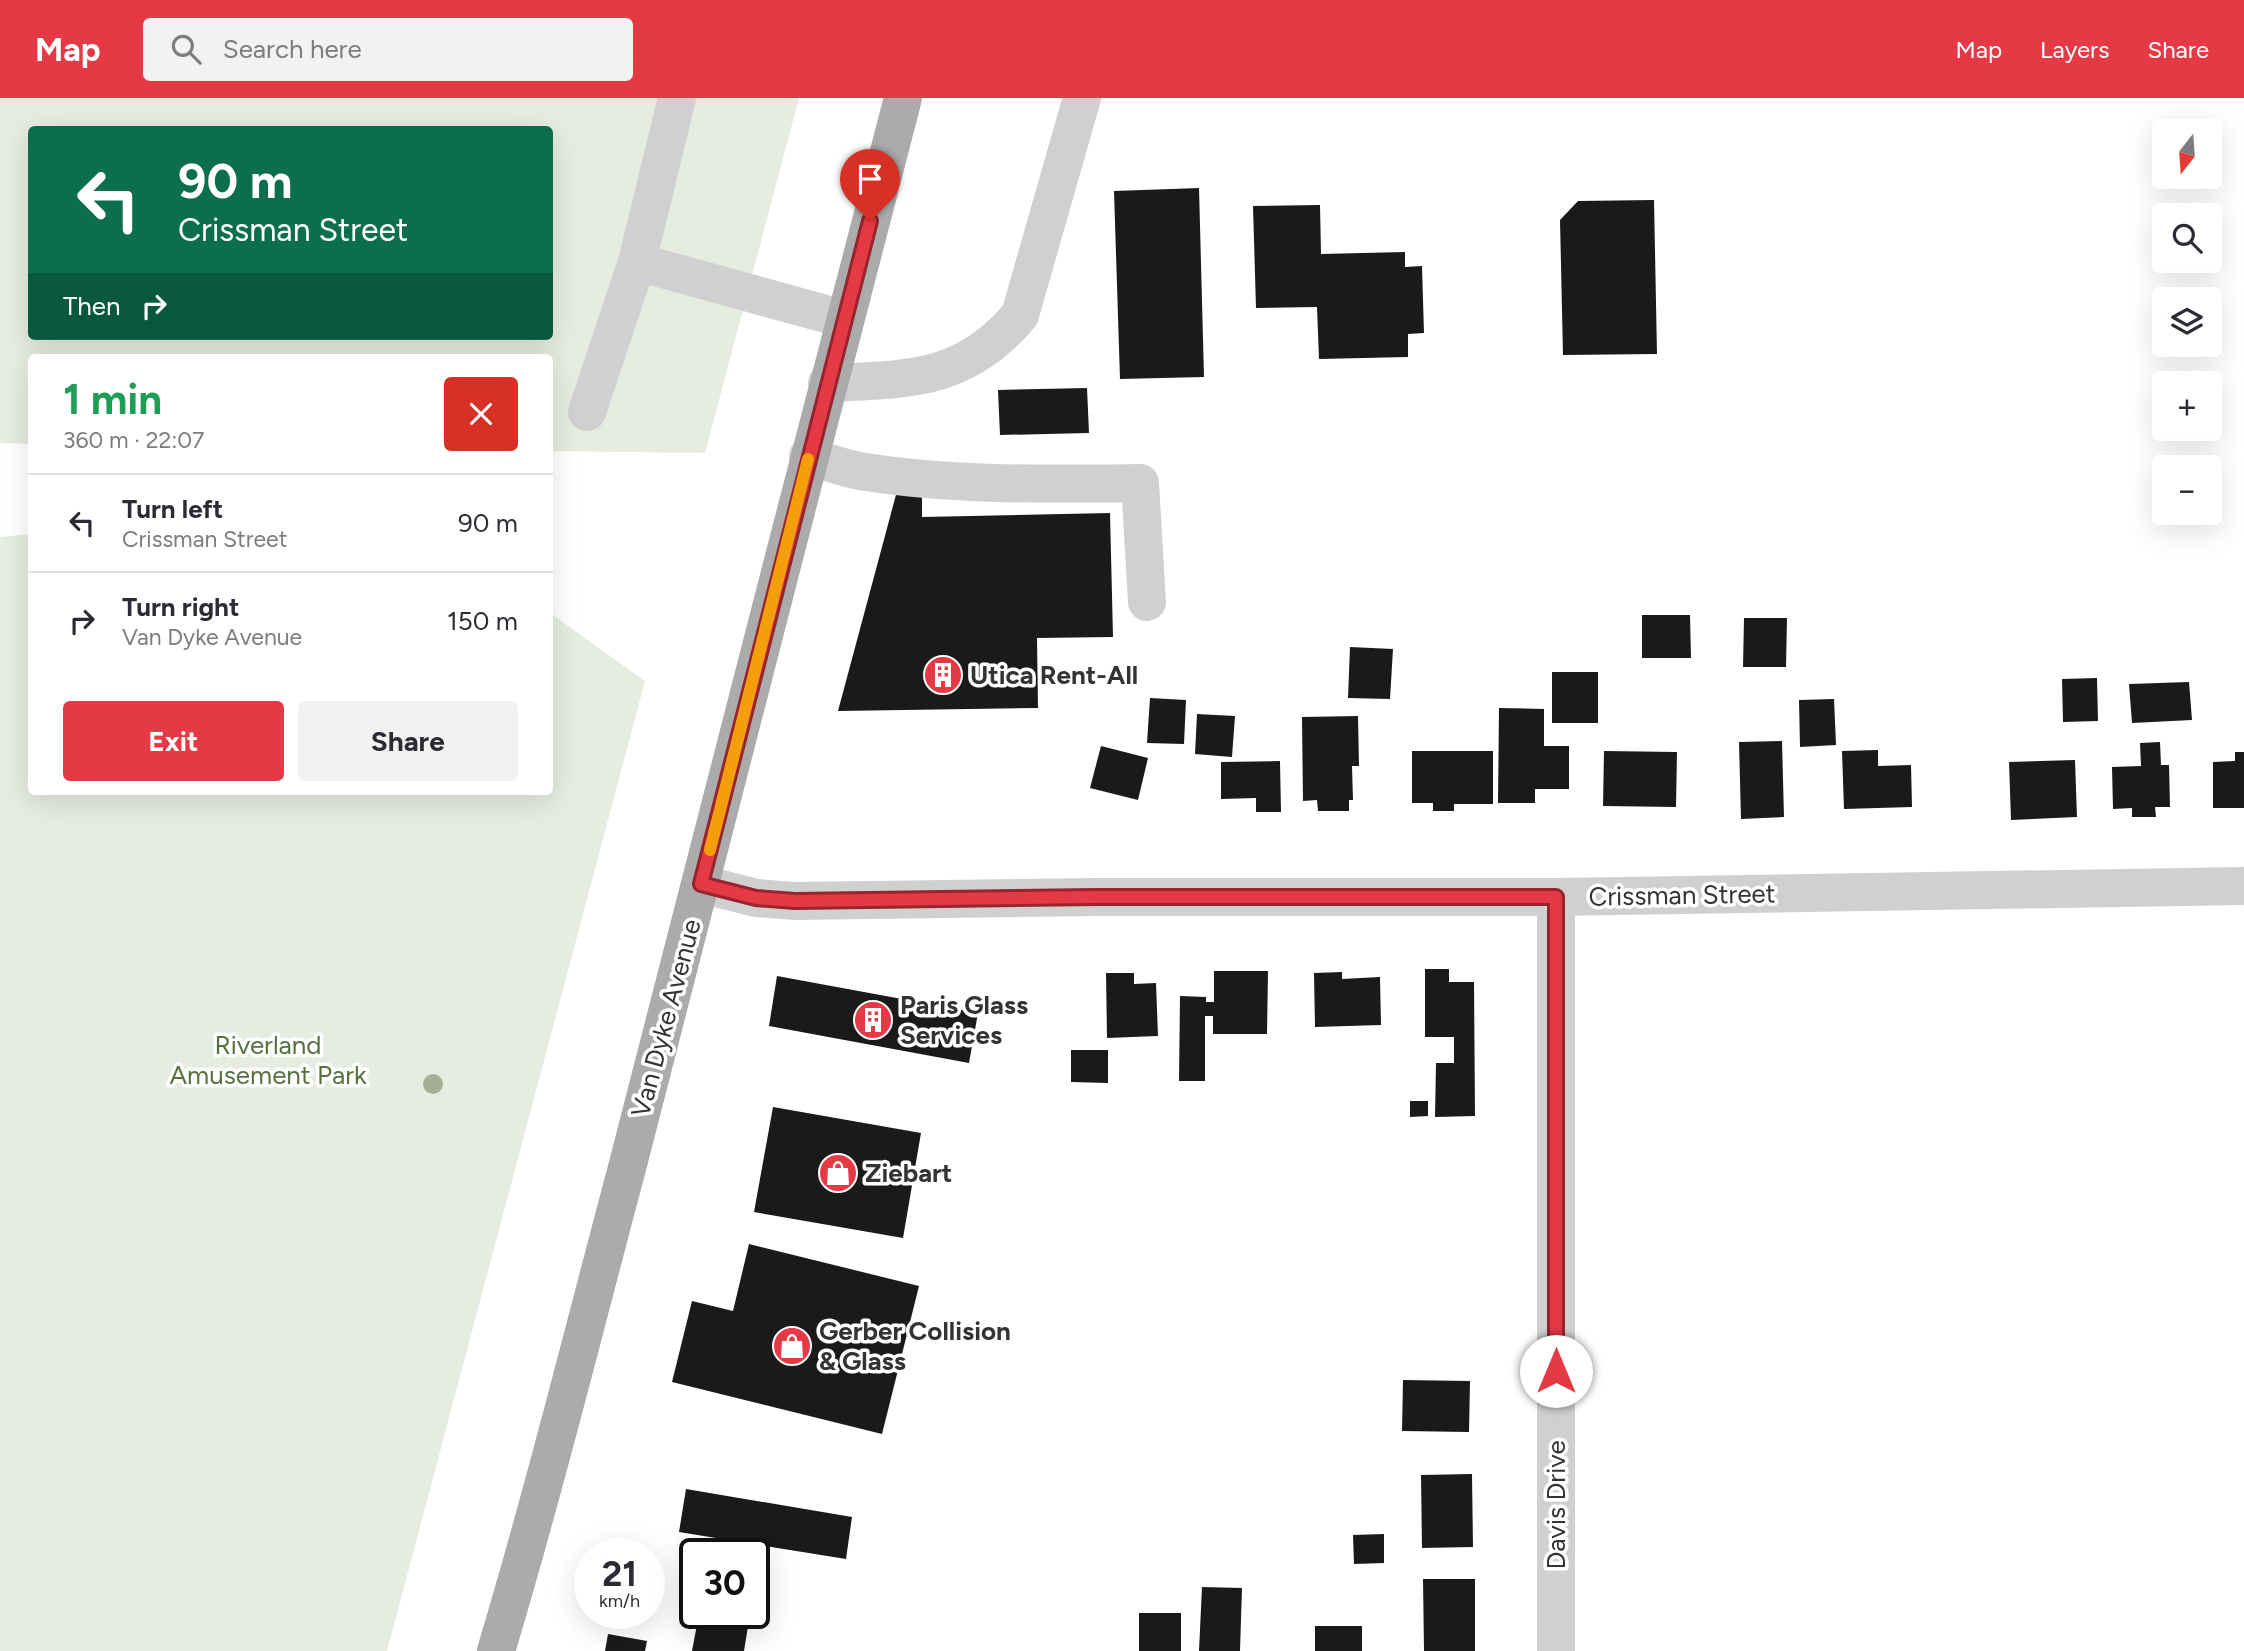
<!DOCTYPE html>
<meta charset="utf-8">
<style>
:root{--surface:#fff;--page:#f2f2f3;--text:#2b2b33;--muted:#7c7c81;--line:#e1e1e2;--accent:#e63946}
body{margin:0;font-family:Figtree,sans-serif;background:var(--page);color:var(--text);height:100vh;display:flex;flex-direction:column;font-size:26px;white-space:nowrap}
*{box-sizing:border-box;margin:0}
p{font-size:23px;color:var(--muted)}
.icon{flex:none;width:38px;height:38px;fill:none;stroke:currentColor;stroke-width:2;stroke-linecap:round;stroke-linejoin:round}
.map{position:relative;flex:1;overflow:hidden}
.details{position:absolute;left:28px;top:256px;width:525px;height:441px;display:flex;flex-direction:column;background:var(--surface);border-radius:7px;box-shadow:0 7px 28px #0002}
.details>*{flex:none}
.guide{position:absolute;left:28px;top:28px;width:525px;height:214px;border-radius:7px;box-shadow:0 7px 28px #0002;background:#0b6e4f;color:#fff;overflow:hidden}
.needle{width:46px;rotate:197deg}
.controls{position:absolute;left:2152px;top:21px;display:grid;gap:14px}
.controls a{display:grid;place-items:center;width:70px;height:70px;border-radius:7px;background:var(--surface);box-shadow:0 7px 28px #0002;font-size:35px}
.speed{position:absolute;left:574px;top:1440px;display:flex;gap:14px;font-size:35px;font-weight:700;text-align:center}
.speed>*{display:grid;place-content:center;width:91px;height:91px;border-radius:50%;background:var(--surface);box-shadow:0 7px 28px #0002;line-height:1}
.speed small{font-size:18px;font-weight:400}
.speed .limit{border:4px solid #111;border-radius:10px;background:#fff;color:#111}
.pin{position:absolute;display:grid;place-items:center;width:60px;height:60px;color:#fff;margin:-72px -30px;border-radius:50% 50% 50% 0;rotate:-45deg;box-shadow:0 0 7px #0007}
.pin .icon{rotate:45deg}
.me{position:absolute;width:77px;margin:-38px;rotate:0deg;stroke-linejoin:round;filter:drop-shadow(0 0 5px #0008)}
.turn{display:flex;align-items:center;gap:24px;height:147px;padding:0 35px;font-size:32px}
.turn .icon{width:91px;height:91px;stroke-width:2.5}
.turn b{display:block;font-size:49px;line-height:60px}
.then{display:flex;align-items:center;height:66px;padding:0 35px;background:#0003;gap:14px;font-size:26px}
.round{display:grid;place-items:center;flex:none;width:74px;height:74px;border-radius:7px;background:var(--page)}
.headline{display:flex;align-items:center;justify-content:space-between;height:119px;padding:0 35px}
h1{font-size:42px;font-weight:700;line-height:52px;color:#1e9e55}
.cta{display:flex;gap:14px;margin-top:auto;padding:14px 35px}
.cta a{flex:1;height:80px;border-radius:7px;background:var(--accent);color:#fff;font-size:28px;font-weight:700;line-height:80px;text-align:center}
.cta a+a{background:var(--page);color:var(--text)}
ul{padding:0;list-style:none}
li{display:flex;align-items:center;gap:21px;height:98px;padding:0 35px;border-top:2px solid var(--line)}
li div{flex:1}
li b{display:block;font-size:26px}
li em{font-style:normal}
header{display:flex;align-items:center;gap:42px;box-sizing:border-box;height:98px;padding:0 35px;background:var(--accent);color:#fff}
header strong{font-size:33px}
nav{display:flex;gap:38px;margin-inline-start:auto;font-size:24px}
.search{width:490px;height:63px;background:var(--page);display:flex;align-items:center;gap:18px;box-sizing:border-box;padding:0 24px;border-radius:7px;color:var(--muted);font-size:26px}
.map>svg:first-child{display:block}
.green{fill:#e6ecdf;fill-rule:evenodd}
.building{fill:#1a1a1a}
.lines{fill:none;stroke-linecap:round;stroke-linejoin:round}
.minor{stroke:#d0d0d0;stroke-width:38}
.major{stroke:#ababab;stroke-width:38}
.tree{fill:#a2b095}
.route-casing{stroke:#96252e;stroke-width:18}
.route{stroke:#e63946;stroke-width:12}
.slow{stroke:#f59e0b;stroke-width:12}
.labels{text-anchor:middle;stroke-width:7;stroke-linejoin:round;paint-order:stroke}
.poi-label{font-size:26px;font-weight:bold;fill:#333;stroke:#fff;text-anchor:start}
.street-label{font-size:26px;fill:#333;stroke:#fff}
.park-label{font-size:26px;fill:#56703f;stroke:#fff}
</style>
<header>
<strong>Map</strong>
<div class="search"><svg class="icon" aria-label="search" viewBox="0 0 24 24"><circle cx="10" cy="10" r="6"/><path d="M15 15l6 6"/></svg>Search here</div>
<nav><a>Map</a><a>Layers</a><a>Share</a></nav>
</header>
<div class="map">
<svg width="2244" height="1553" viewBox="0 0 2244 1553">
<rect width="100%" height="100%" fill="#fff"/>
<path class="green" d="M0 0H799L705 355 550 353V259H32L31 346 0 345ZM32 32H550V238H32Z
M31 436 32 693H550V515L645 583 387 1553H0V439Z"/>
<path class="building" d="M1199 90 1204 279 1120 281 1114 93Z
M1654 102 1657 256 1563 257 1560 122 1578 103Z
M1320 107 1321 156 1405 154V169L1422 168 1424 235 1408 236V259L1319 261 1317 209 1256 210 1253 108Z
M1087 290 1089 335 1000 337 998 292Z
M922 392V419L1110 415 1113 539 1037 540 1038 610 838 613 897 393Z
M1642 517H1690L1691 560H1642Z
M1744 520H1787L1786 569H1743Z
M1350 549 1393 551 1390 601 1348 600Z
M1552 574H1598V625H1552Z
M2097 580 2098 623 2063 624 2062 581Z
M2189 584 2192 622 2132 625 2129 586Z
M1150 600 1186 602 1184 646 1147 645Z
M1834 601 1836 647 1800 649 1799 602Z
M1499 610 1544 611V648H1569V691H1535V705H1498Z
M1197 616 1235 618 1232 659 1195 656Z
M1358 618 1359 668H1352L1353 702H1349V713H1318L1317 702 1303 703 1302 619Z
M1782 643 1784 719 1741 721 1739 644Z
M2160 644 2161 667H2169L2170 709H2155L2156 719H2132V710L2113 711 2112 669 2141 668 2140 645Z
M1101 648 1148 660 1138 702 1090 690Z
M1878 652V668L1911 667 1912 709 1844 711 1842 653Z
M1412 653H1493V706H1454V713H1433V705H1412Z
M1604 653 1677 654 1676 709 1603 708Z
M2235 654H2244V710H2213V664L2235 663Z
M2075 662 2077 719 2011 722 2009 664Z
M1280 663 1281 714H1256V700L1221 701V664Z
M1425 871H1449V884H1474L1475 1018 1435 1019 1436 965H1454V939H1425Z
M1214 873H1268L1267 936H1213V918H1205V983H1179L1180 898 1206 899V904H1214Z
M1342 874V881L1380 879 1381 927 1315 929 1314 875Z
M1106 875H1134V886L1156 885 1158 938 1107 940Z
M777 878 978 915 969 965 769 928Z
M1071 952H1108V985L1071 984Z
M1410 1003H1428V1018L1410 1019Z
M773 1009 921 1035 903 1140 754 1114Z
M749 1146 919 1188 882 1336 672 1284 692 1203 733 1213Z
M1403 1282 1470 1283 1469 1334 1402 1333Z
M1472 1376 1473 1449 1422 1450 1421 1377Z
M686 1391 852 1419 846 1461 679 1434Z
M1384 1436V1465L1354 1466 1353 1437Z
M1423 1481H1475V1553H1424Z
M1202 1489 1242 1490 1240 1553H1199Z
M1139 1515H1181V1553H1139Z
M699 1516H750L744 1553H692Z
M1315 1528H1362V1553H1315Z
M608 1536 647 1543 645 1553H605Z"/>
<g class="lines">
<path class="minor" d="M637 164 844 221
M827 285C908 281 964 284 1020 217L1082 0
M587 314 637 164 677 0
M808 358C827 364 846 371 866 374 955 388 1050 386 1140 385L1147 504
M701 786 756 800 795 803 1096 799H1556L2244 788
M1556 799V1553"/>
<path class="major" d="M496 1553C544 1393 584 1231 627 1070 720 714 809 356 903 0"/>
</g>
<circle class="tree" cx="433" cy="986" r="10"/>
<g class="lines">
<defs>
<path id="route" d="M870 123 701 786 756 800 795 803 1097 799H1556V1273"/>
</defs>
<use href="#route" class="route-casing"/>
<use href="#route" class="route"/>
<path class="slow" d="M710 752 808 361"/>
</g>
<defs>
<symbol id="building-disc" viewBox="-11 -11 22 22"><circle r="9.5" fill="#e63946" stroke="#fff"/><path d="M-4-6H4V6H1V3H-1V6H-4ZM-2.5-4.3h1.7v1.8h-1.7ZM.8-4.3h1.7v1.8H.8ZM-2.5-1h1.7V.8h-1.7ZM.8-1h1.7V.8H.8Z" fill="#fff"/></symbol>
<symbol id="shop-disc" viewBox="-11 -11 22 22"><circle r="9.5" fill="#e63946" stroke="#fff"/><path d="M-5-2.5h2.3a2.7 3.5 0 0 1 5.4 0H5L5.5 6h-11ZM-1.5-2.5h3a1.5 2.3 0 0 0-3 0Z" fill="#fff"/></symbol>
</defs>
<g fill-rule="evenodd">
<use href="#building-disc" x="921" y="555" width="44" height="44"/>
<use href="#building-disc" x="851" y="900" width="44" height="44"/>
<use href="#shop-disc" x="816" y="1053" width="44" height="44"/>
<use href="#shop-disc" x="770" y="1226" width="44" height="44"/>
</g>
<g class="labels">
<g class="poi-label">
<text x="970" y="586">Utica Rent-All</text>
<text x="900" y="916">Paris Glass<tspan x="900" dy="30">Services</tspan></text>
<text x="865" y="1084">Ziebart</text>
<text x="819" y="1242">Gerber Collision<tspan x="819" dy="30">&amp; Glass</tspan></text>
</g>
<g class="street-label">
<text transform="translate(1682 797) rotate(-1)" y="9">Crissman Street</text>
<text transform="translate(666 920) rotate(-75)" y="9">Van Dyke Avenue</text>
<text transform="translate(1556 1407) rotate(-90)" y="9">Davis Drive</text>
</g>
<g class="park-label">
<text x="268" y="956">Riverland<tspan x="268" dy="30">Amusement Park</tspan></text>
</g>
</g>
</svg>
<div class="controls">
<a><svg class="needle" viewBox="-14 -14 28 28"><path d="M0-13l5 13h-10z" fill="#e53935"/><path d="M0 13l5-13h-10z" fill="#7c7c81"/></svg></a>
<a><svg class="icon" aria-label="search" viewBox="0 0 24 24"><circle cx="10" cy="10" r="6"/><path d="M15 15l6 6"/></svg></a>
<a><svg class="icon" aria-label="layers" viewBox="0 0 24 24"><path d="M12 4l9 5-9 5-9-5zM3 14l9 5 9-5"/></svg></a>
<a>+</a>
<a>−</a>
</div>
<div class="speed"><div>21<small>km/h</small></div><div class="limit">30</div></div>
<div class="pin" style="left:870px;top:123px;background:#d93025"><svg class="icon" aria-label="arrive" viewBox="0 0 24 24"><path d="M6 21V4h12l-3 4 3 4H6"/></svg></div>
<svg class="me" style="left:1556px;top:1273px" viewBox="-20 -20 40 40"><circle r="19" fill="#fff"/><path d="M0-13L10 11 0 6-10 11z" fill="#e63946"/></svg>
<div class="guide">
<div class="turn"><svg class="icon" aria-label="left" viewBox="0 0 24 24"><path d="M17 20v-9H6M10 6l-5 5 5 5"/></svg><div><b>90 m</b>Crissman Street</div></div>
<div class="then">Then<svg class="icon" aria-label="right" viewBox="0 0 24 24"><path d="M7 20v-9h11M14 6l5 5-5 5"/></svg></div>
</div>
<section class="details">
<div class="headline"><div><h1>1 min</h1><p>360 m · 22:07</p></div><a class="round" style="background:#d93025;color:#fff"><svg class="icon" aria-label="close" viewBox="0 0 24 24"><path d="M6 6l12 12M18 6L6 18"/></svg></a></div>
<ul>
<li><svg class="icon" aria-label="left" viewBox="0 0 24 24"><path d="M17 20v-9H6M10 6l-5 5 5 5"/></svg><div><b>Turn left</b><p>Crissman Street</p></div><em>90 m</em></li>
<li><svg class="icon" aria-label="right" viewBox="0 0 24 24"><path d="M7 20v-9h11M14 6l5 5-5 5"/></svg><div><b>Turn right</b><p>Van Dyke Avenue</p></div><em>150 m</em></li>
</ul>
<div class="cta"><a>Exit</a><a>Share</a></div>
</section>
</div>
